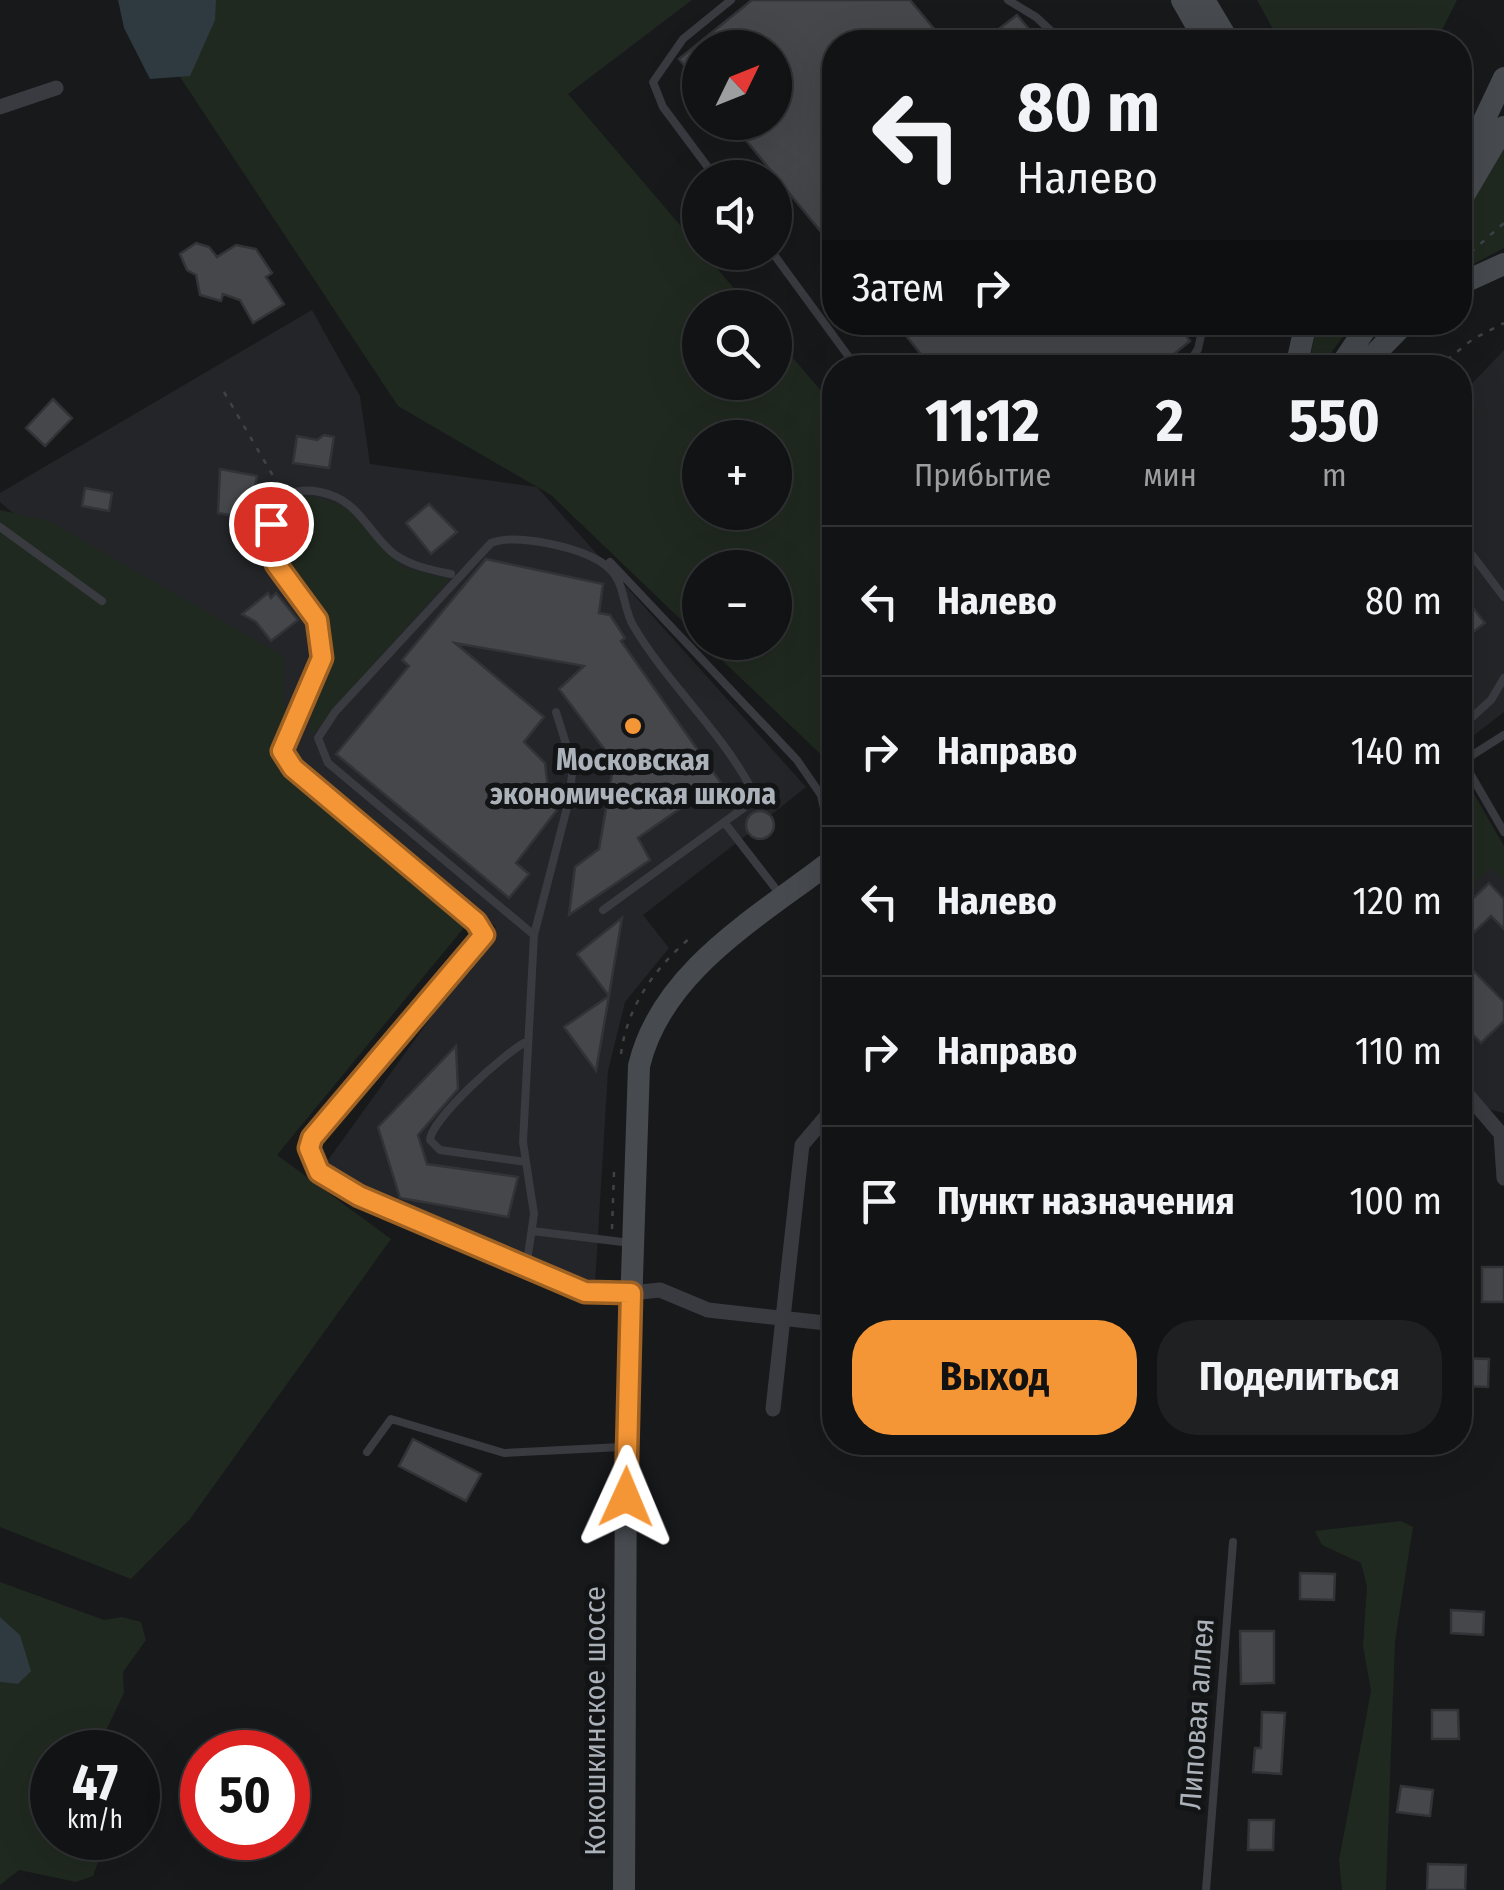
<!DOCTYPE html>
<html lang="ru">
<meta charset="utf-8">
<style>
:root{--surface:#121314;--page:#1f2022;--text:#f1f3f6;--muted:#9c9ea0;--line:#313234;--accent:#f59636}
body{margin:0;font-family:"Fira Sans Condensed",sans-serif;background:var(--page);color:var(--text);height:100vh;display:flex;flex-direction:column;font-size:38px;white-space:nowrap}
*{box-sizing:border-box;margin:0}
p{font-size:32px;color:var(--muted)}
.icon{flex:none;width:55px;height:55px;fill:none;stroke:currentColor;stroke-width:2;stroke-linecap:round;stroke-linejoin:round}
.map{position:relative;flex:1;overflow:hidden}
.details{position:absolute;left:822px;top:355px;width:650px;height:1100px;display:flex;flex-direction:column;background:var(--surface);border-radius:40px;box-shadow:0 10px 40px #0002,0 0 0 2px var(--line)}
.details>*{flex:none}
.banner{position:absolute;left:822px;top:30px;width:650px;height:305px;border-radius:40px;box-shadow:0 10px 40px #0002,0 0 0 2px var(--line);background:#121314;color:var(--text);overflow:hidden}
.needle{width:65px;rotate:47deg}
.tools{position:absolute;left:682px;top:30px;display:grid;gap:20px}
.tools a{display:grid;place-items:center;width:110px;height:110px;border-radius:50%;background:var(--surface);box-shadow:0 10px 40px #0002,0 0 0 2px var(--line);font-size:50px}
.speed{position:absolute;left:30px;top:1730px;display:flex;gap:20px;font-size:50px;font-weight:700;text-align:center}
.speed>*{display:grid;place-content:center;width:130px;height:130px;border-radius:50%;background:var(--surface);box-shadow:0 10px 40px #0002,0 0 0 2px var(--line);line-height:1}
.speed small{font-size:25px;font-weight:400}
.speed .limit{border:15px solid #d22;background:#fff;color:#111}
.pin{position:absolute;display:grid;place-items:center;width:85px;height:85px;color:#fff;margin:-42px;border:5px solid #fff;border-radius:50%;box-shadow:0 2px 10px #0007}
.me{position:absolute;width:110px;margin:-55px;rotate:1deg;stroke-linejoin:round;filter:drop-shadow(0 0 8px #0008)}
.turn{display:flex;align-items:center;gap:35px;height:210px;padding:0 30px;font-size:45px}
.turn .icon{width:130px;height:130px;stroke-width:2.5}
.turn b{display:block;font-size:70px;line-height:85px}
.then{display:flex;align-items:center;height:95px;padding:0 30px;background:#0003;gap:20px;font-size:38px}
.eta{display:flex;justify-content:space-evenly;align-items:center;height:170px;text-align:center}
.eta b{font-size:60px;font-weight:700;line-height:70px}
.button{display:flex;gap:20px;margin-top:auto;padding:20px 30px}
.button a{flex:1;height:115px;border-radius:40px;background:var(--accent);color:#111;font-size:40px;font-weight:700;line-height:115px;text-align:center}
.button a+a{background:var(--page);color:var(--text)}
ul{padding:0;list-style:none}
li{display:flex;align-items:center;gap:30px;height:150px;padding:0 30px;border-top:2px solid var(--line)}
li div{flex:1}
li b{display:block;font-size:38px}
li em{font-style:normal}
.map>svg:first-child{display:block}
.built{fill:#242528}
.green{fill:#202920;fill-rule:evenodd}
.water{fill:#2e3a3f}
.building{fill:#45474b;stroke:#323337;stroke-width:2.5}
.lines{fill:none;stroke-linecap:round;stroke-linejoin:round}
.path{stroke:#3f4347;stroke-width:2.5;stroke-dasharray:5 8;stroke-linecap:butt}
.lane{stroke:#393b40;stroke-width:8}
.street{stroke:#393b40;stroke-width:15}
.secondary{stroke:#474b50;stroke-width:22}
.route-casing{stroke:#9f6223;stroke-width:25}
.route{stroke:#f59636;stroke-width:18}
.poi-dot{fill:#f59636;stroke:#131416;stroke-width:4}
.labels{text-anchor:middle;stroke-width:10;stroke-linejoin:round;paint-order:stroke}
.poi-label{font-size:30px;font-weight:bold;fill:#abb2ba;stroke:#131416}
.street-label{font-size:30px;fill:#abb2ba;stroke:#131416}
</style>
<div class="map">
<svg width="1504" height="1890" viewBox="0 0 1504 1890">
<rect width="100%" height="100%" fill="#18191b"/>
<path class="built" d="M312 310 360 396 370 464 537 487 806 787 771 815 774 824 768 837 760 840 748 834 643 915 669 948 625 1002 608 1071 595 1284 398 1204 323 1167 496 927 0 502V493Z
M1504 350V712L1460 746V396Z
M1460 775 1504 846V1113L1460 1102Z"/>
<path class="green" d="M129 0H692L568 94 750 307 700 308V382H775V337L835 407V768L704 643 775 642V568H700V638L551 495 398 406ZM700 438H775V512H700Z
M1257 0H1457L1436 42H1280Z
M1504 142V248L1460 271V221Z
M1317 323H1353L1321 367 1308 368Z
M309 496 345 506 402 567 449 579 311 735C303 698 333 664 327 627 319 582 248 562 285 503Z
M0 510 51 522 284 657 286 757 476 913 277 1155 391 1239 190 1519 131 1579 0 1527Z
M1460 770 1504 846V880L1491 868 1468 889 1460 881Z
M1401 1521 1413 1527 1395 1641 1386 1890H1342L1339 1860 1371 1691 1363 1646 1367 1586 1361 1563 1322 1545 1315 1531Z
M0 1582 104 1620 122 1617 141 1622 146 1640 123 1672 124 1693 99 1745 101 1752H52V1838H97L100 1857 93 1876 76 1882 19 1870 0 1885V1682L18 1684 20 1635 0 1617Z"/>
<path class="water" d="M118 0H216L215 20 190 76 150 79 124 28Z
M0 1617 20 1635 31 1671 18 1684 0 1682Z"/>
<path class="building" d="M752 0H910L945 42H835V249L731 122H775V48H700V84L679 59Z
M1017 15 1040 42H982Z
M196 243 209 247 217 257 236 245 256 249 272 273 266 277 284 304 253 323 240 300 223 294 221 301 200 295 196 275 187 270 180 254Z
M895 322H1175L1190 341 1157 368H932Z
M53 399 72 418 45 446 26 428Z
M324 435 334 437 329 468 293 463 297 436 317 440Z
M220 469 257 476 249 519 218 513Z
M85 488 112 493 109 511 82 506Z
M429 504 457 532 431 554 406 523Z
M486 559 603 584 599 613 610 615 625 638 621 641 733 800 698 796 638 838 650 860 569 915 575 867 599 849 614 762 559 689 584 666 455 643 544 717 524 742 545 763 549 797 560 806 516 863 529 874 509 898 336 754 409 666 402 660Z
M1460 591 1485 623 1460 642Z
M268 593 271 598 276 593 298 620 271 641 256 622 242 614Z
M746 825a14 14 0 1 1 28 0a14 14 0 1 1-28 0Z
M1489 883 1504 899V929L1491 916 1460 946V911Z
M622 918 609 996 577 954Z
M1460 957 1504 1002V1021L1481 1043 1460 1021Z
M609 996 596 1071 564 1027Z
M456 1046 458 1089 418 1135 427 1164 518 1177 508 1217 400 1198 378 1127Z
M1482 1267H1504V1302H1482Z
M1460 1358 1489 1359 1488 1387 1460 1386Z
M413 1439 481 1474 466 1501 399 1466Z
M1300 1573 1335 1574 1334 1600 1300 1599Z
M1451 1610 1484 1612 1483 1635 1451 1633Z
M1240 1631H1274V1683L1241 1684Z
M1432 1710H1458L1459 1739H1432Z
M1262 1712 1285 1713 1281 1774 1253 1772 1255 1748H1261Z
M1401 1786 1433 1790 1430 1816 1397 1812Z
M1249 1820H1274L1273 1850H1248Z
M1428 1864 1466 1865 1465 1890H1427Z"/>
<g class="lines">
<path class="path" d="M1461 261 1504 223
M1437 368 1473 339 1504 323
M224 392 279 486
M621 1054C627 1006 655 968 691 937
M612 1229 614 1172"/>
<path class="lane" d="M1008 0 1036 17 1063 42
M716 178 663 107 653 82 683 39 731 0
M772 252 857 368
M1186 368 1198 349 1204 322
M0 527 102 601
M1460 539 1504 597
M610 562 797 760 821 795 824 809
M451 574C431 570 411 566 394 554 367 532 359 499 320 492 270 482 259 529 278 567 287 585 305 598 314 616 320 627 322 640 322 653 321 683 294 723 282 751L293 768 476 921 484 935 311 1139C308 1151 311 1164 321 1173 348 1199 548 1284 588 1292 601 1294 614 1293 627 1293
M1460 728 1491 700 1504 678
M1460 756 1504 832
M1463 761 1504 735
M724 822 779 893
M534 935 328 763 318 738 335 712 491 543C516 533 577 547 601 562 628 579 620 604 634 627 668 684 720 730 751 788L745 807 603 910
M526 1162 440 1150 430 1140C431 1119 507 1050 528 1041
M532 1231 631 1243
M526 1269 534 1214 523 1142 534 935 569 800 573 766 556 712
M367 1452 391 1419 504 1453 621 1447
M1206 1890 1233 1542"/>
<path class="street" d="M0 107 56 88
M1460 1086 1501 1134 1504 1178
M631 1293 660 1290 708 1310 835 1324
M773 1409 802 1145 835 1106"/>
<path class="secondary" d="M1182 0 1206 42
M1204 0 1229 42
M1460 171 1504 78
M1460 202 1504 127
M1460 284 1504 264
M1296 368 1306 322
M1339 368 1370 322
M1361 368 1406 322
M624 1890 626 1458 639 1066C662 969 761 916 835 858"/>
</g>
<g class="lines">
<defs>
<path id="route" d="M271 524 276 564 317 620 322 658 282 751 293 768 476 922 484 935 312 1138 309 1148 319 1172 359 1196 585 1292 631 1293 626 1497"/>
</defs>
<use href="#route" class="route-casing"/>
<use href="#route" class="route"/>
</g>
<circle class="poi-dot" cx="633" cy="726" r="10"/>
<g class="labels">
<g class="poi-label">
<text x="633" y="770">Московская<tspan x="633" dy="34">экономическая школа</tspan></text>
</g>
<g class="street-label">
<text transform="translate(1197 1714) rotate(-86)" y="10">Липовая аллея</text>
<text transform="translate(595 1721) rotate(-90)" y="10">Кокошкинское шоссе</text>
</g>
</g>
</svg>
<div class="tools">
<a><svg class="needle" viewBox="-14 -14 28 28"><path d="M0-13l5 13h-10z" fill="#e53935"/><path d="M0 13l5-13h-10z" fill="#9c9ea0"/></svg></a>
<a><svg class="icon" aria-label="sound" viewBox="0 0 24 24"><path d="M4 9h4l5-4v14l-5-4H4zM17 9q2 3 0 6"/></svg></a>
<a><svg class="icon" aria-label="search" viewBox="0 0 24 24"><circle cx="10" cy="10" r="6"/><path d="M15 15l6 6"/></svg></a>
<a>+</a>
<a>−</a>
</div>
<div class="speed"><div>47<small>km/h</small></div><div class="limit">50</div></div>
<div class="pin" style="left:271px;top:524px;background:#d93025"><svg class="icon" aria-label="arrive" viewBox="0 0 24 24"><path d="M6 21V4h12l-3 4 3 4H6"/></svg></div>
<svg class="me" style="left:626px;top:1497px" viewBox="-20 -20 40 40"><path d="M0-17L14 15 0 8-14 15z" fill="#f59636" stroke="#fff" stroke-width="4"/></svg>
<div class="banner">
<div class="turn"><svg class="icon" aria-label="left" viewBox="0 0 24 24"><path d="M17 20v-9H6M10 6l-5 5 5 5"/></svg><div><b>80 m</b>Налево</div></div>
<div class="then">Затем<svg class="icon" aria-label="right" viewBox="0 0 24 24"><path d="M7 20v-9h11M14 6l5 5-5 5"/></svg></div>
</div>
<section class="details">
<div class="eta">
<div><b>11:12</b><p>Прибытие</p></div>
<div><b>2</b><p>мин</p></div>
<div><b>550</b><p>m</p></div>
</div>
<ul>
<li><svg class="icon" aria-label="left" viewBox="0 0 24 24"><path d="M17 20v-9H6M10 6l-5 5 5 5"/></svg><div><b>Налево</b></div><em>80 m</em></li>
<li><svg class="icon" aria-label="right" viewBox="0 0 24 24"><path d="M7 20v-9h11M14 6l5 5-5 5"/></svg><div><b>Направо</b></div><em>140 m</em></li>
<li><svg class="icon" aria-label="left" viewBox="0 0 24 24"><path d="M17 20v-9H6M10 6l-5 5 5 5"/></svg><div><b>Налево</b></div><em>120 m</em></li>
<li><svg class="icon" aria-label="right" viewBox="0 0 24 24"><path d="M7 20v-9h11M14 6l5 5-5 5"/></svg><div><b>Направо</b></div><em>110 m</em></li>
<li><svg class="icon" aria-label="arrive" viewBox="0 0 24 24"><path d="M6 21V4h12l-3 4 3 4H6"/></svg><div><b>Пункт назначения</b></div><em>100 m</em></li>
</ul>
<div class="button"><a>Выход</a><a>Поделиться</a></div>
</section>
</div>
